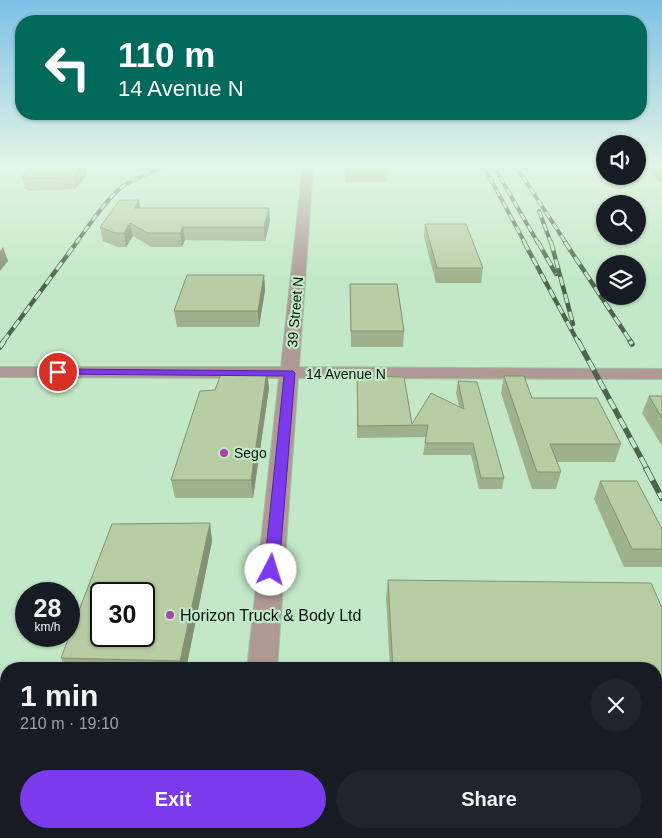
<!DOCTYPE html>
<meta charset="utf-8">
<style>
:root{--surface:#171b24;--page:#20242c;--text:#f1f3f6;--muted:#9ea1a6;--accent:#7c3aed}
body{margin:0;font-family:Helvetica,sans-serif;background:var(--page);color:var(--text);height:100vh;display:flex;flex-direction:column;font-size:19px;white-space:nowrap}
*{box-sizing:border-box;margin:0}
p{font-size:16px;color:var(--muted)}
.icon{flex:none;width:28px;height:28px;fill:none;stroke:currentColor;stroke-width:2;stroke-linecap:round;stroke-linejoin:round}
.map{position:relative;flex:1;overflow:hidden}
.details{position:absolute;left:0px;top:662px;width:662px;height:176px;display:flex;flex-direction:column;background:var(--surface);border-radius:20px 20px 0 0;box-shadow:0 1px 4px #0004}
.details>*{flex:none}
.hud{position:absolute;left:15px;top:15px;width:632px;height:105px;border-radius:20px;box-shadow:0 1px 4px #0004;background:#00695c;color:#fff;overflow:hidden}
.fabs{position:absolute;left:596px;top:135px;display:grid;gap:10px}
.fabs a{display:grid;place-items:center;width:50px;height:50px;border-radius:50%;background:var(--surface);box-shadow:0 1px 4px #0004;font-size:25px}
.speed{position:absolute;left:15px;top:582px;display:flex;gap:10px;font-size:25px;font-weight:700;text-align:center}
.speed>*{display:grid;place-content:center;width:65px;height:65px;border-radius:50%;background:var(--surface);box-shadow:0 1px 4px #0004;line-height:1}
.speed small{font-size:12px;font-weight:400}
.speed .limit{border:2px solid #111;border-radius:8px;background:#fff;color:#111}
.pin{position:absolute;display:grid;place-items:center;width:42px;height:42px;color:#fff;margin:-21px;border:2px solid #fff;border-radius:50%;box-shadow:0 1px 5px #0007}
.me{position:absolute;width:55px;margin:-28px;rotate:5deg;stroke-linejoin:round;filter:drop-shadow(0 0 4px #0008)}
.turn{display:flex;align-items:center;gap:18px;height:105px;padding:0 20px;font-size:22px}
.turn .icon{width:65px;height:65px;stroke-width:2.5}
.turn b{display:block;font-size:35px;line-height:42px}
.round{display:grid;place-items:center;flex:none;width:52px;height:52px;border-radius:26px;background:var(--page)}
.head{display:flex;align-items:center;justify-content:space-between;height:85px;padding:0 20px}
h1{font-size:30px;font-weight:700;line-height:38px}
.cta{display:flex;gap:10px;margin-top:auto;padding:10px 20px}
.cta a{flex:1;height:58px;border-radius:30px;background:var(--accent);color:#fff;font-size:20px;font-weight:700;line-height:58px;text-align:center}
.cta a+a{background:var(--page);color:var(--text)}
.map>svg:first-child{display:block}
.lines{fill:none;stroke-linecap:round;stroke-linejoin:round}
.street-casing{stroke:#a0c2a5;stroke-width:2}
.street{fill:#af9995;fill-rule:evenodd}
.rail-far3-casing{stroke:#4c634f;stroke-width:4}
.rail-far2-casing{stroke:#4c634f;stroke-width:4.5}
.rail-far1-casing{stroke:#4c634f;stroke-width:5.5}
.rail-casing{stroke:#4c634f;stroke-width:6}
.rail-far3{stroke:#c2e8c7;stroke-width:2.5;stroke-dasharray:7;stroke-linecap:butt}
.rail-far2{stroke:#c2e8c7;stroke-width:3;stroke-dasharray:9;stroke-linecap:butt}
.rail-far1{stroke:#c2e8c7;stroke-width:4;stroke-dasharray:11;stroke-linecap:butt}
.rail{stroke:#c2e8c7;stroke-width:4.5;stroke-dasharray:14;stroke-linecap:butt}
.wall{fill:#9fb08d}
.shaded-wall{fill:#829073}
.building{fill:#b9cda4;stroke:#829073;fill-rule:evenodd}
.route{fill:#7c3aed;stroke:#51269a}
.poi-dot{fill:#ab44a7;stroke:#c2e8c7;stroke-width:2}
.labels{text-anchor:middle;stroke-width:4.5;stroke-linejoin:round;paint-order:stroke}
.street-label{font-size:14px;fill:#07150a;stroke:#c2e8c7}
.poi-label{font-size:14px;fill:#07150a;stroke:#c2e8c7;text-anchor:start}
.near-poi-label{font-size:16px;fill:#07150a;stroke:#c2e8c7;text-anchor:start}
</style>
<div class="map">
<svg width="662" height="838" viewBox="0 0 662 838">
<rect width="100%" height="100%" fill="#c2e8c7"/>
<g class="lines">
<defs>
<path id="street" d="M303 165H313L299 367 662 369V379L298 378 277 669H247L279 378 0 377V367H281Z
M229 832H265L264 838H228Z"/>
</defs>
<use href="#street" class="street-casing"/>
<use href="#street" class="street"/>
<defs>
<path id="rail-far3" d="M483 165 525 243
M493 165 538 243
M515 165 566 243
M539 211 551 243
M76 243C88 227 107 198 123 186 137 177 153 171 169 165"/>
<path id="rail-far2" d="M524 242 578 342
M538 242 556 274
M551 242 573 324
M565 242 631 342
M3 342 77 242"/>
<path id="rail-far1" d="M578 341 647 469
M630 341 632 344
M0 347 4 341"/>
<path id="rail" d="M646 468 662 498"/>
</defs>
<use href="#rail-far3" class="rail-far3-casing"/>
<use href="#rail-far2" class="rail-far2-casing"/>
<use href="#rail-far1" class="rail-far1-casing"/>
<use href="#rail" class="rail-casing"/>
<use href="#rail-far3" class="rail-far3"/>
<use href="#rail-far2" class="rail-far2"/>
<use href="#rail-far1" class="rail-far1"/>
<use href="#rail" class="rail"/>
</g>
<path class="wall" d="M31 165H85L87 175 75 189 27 191V189H25L22 176 32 167Z
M345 165H387L388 170 387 182H345Z
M642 165H662V183Z
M139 200 140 208H269L270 221 265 241 185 240 182 247H151L133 236 126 247H118L103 241 100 227Z
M425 224 483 268 481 283H436L424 237Z
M264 275 265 290 259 327H177L174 311Z
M350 284 404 331 403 347H351Z
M267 371 269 388 253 498H175L171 480 215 390Z
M357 376 412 424 459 406 456 393 458 381 504 478 502 489H479L471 455H423L426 437 357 438Z
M504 376 532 398 621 444 615 462H557L561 472 556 489H532L501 393Z
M649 396H662V446L642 413Z
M600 481 662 529V567H624L594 499Z
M210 523 212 541 186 669H65L61 658Z
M388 580 662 608V697H656V669H390L386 598Z
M367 832H656L660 838H367Z"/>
<path class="shaded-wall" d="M83 165H85L87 175 75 189 72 177Z
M139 200 141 213 134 208Z
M269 208 270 221 265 241 264 227Z
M130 223 133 236 126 247 124 233Z
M183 227 185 240 182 247 180 233Z
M3 247 8 261 0 271V251Z
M264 275 265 290 259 327 258 311Z
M267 371 269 388 253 498 251 480Z
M210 523 212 541 186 669H181L180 661Z"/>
<path class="building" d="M34 165H83L72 177 24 178 26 176H22Z
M345 165H387L388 170H345Z
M120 200H139L134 208H269L264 227H183L180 233H148L130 223 124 233H115L100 227Z
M425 224H466L483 268H437Z
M187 275H264L258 311H174Z
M350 284H397L404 331H351Z
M267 371 251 480H171L200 391 215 390 221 374Z
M357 376 404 377 412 424 431 393 464 409 458 381 477 382 504 478H481L473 443H425L428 425 358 426Z
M504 376H524L532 398H597L621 444H550L561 472H537Z
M649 396H662V418Z
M600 481H637L662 529V549H632Z
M210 523 180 661 61 658 112 524ZM101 594H144V636H101Z
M388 580 651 583 662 608V679H656V669H393Z
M656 828 660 838H369V832H656Z"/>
<linearGradient id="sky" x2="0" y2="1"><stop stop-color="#7ec1e6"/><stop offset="0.59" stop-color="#e4f5e6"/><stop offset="1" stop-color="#e4f5e6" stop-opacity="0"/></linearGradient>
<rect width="662" height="282" fill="url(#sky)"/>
<path class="route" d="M58 369 293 371 295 373 279 570 277 574 271 576 266 574 264 570 284 376 54 374 53 372Z"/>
<g class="poi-dot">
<circle cx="224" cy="453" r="5"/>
<circle cx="170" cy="615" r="5"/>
</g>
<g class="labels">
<g class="street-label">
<text transform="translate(295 312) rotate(-85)" y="5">39 Street N</text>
<text x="346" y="379">14 Avenue N</text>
</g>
<g class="poi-label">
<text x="234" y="458">Sego</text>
</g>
<g class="near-poi-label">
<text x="180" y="621">Horizon Truck &amp; Body Ltd</text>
</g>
</g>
</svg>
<div class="fabs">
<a><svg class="icon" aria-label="sound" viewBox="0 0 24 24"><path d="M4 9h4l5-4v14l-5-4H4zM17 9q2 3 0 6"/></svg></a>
<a><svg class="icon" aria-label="search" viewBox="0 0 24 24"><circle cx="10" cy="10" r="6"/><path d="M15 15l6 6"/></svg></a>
<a><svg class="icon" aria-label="layers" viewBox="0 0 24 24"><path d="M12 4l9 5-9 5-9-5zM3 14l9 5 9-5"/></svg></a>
</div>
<div class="speed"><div>28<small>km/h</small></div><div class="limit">30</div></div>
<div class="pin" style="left:58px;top:372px;background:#d93025"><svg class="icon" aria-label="arrive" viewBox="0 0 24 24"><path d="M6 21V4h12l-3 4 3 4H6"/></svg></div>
<svg class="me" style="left:271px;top:570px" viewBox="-20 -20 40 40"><circle r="19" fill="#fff"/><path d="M0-13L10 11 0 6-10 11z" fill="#7c3aed"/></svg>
<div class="hud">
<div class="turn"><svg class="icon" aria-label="left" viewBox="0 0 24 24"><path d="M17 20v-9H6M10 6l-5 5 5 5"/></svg><div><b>110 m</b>14 Avenue N</div></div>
</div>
<section class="details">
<div class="head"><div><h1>1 min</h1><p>210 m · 19:10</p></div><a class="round"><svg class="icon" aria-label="close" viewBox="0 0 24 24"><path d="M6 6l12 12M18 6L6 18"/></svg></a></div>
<div class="cta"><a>Exit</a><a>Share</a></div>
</section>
</div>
